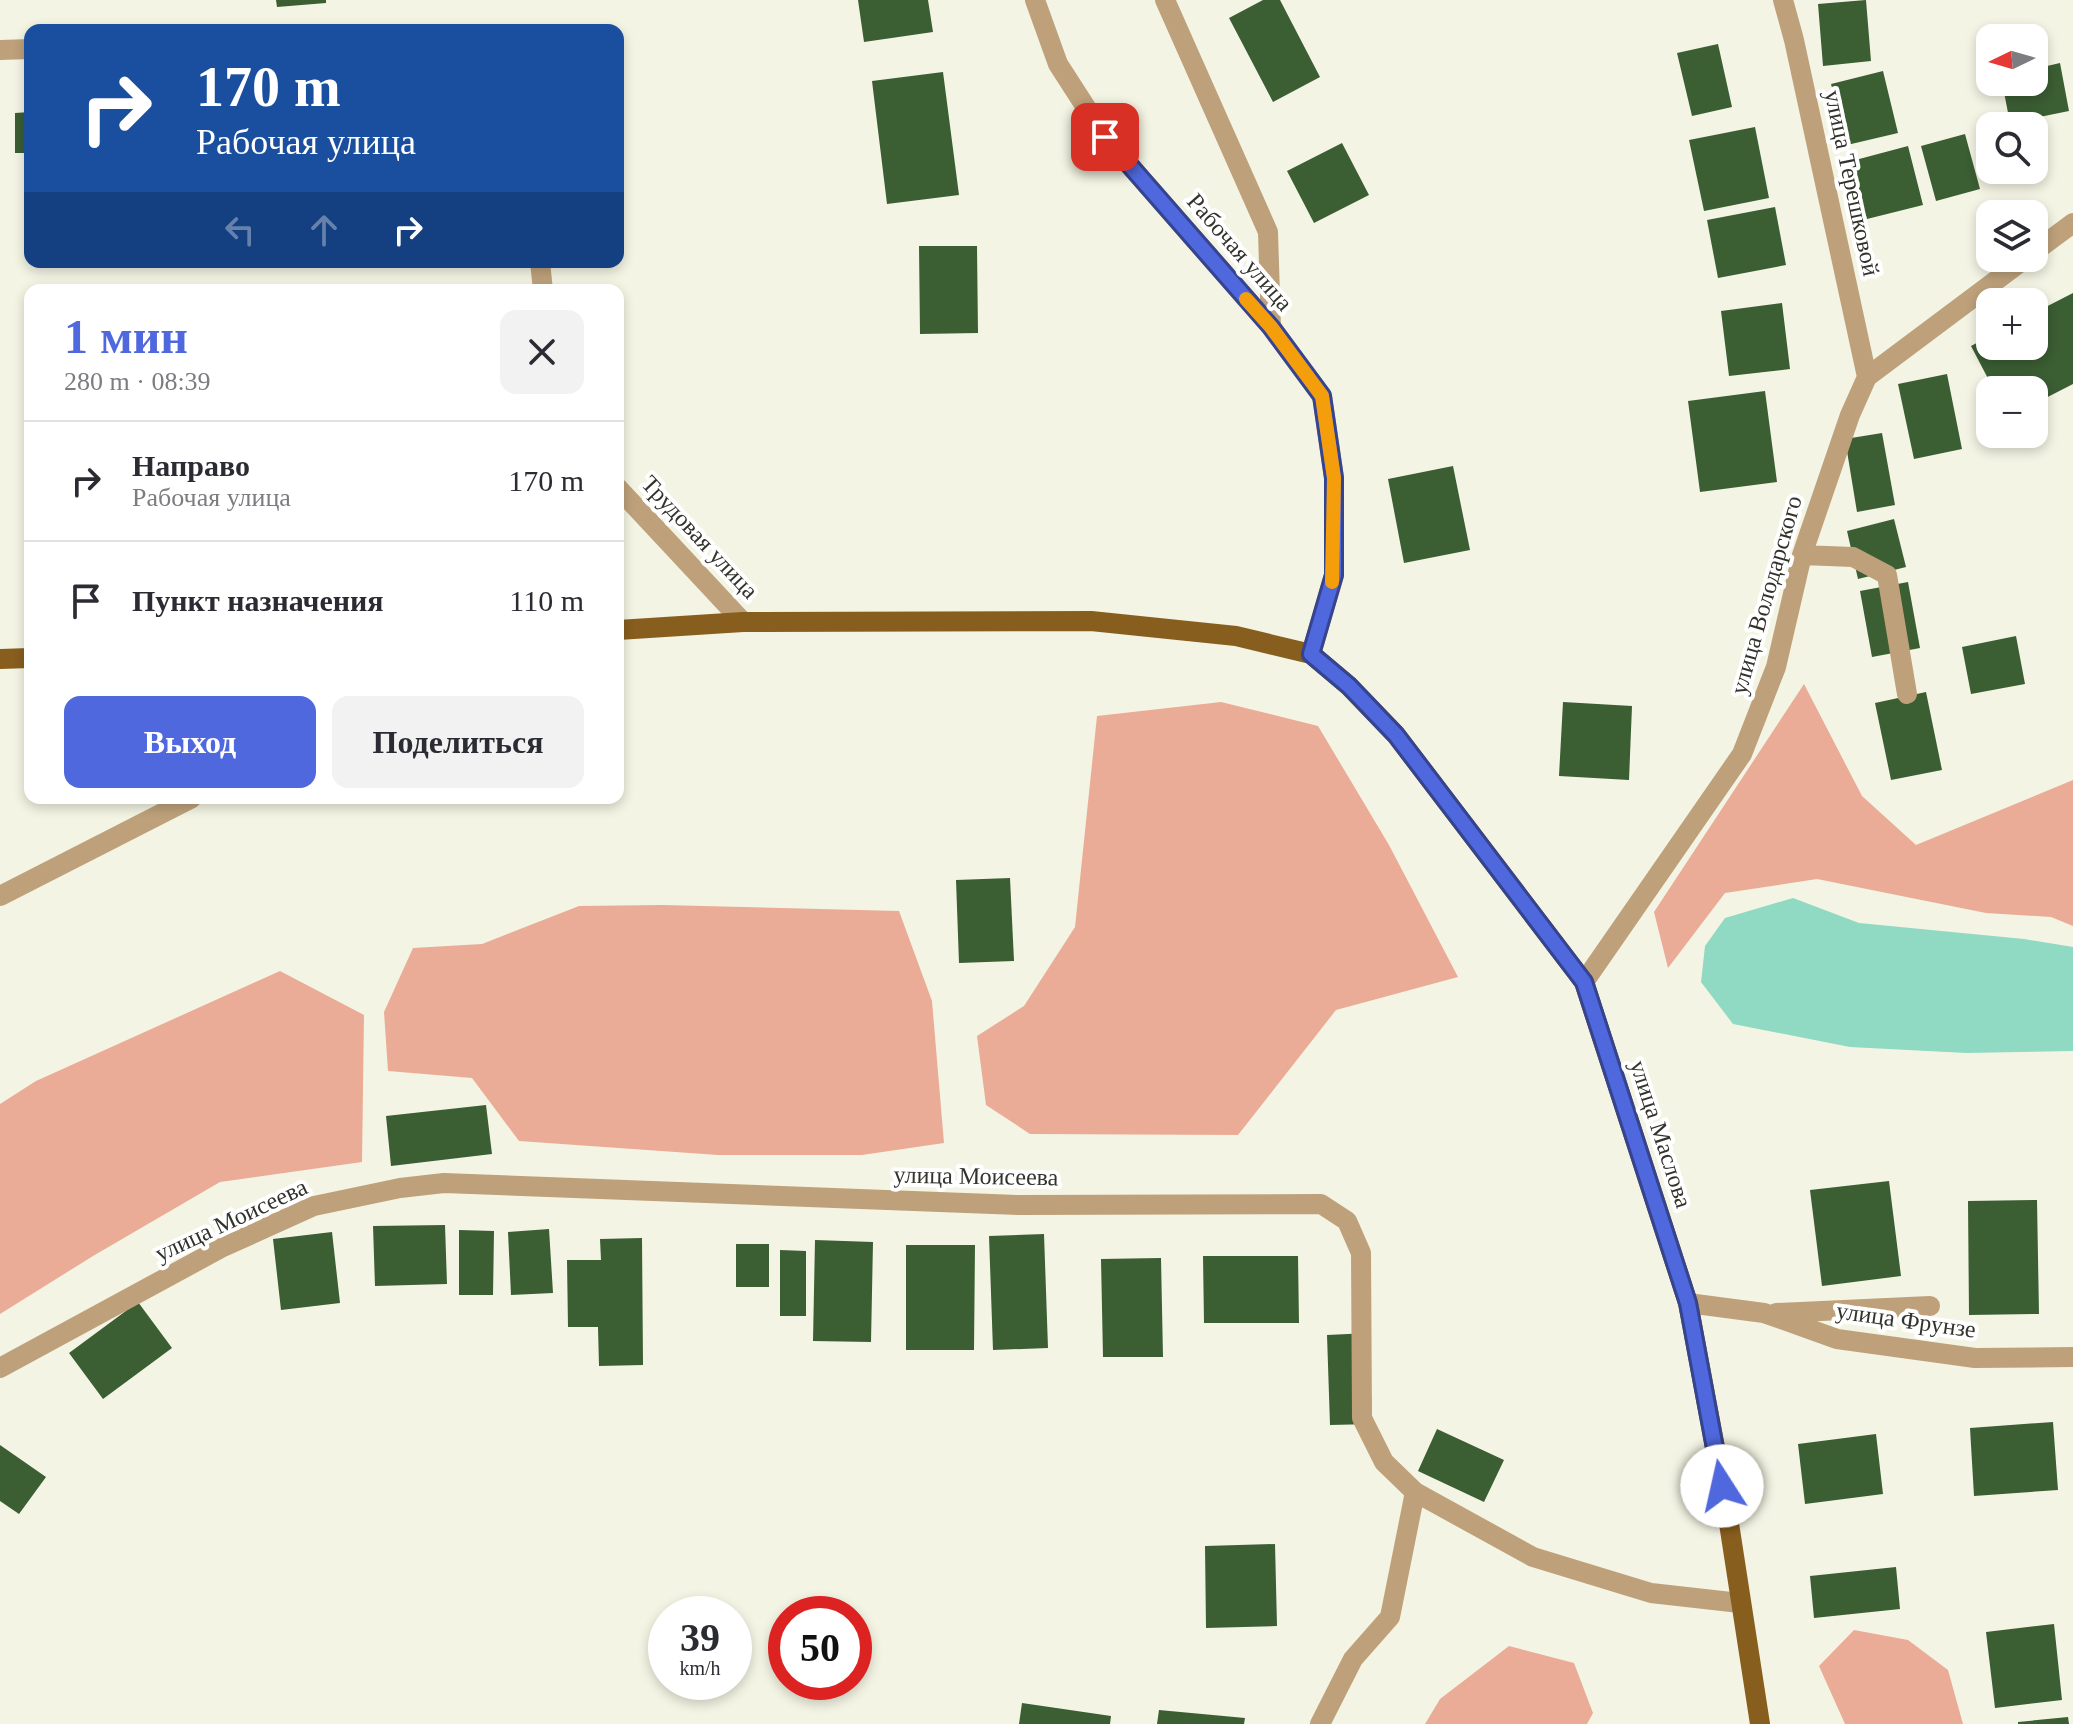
<!DOCTYPE html>
<html lang="ru">
<meta charset="utf-8">
<style>
:root{--surface:#fff;--page:#f2f2f3;--text:#2b2b33;--muted:#7c7c81;--line:#e1e1e2;--accent:#5068dd}
body{margin:0;font-family:"Times New Roman",serif;background:var(--page);color:var(--text);height:100vh;display:flex;flex-direction:column;font-size:30px;white-space:nowrap}
*{box-sizing:border-box;margin:0}
p{font-size:26px;color:var(--muted)}
.icon{flex:none;width:44px;height:44px;fill:none;stroke:currentColor;stroke-width:2;stroke-linecap:round;stroke-linejoin:round}
.map{position:relative;flex:1;overflow:hidden}
.side{position:absolute;left:24px;top:284px;width:600px;height:520px;display:flex;flex-direction:column;background:var(--surface);border-radius:16px;box-shadow:0 4px 12px #0003}
.side>*{flex:none}
.top-card{position:absolute;left:24px;top:24px;width:600px;height:244px;border-radius:16px;box-shadow:0 4px 12px #0003;background:#1a4fa0;color:#fff;overflow:hidden}
.needle{width:52px;rotate:265deg}
.controls{position:absolute;left:1976px;top:24px;display:grid;gap:16px}
.controls a{display:grid;place-items:center;width:72px;height:72px;border-radius:16px;background:var(--surface);box-shadow:0 4px 12px #0003;font-size:40px}
.speed{position:absolute;left:648px;top:1596px;display:flex;gap:16px;font-size:40px;font-weight:700;text-align:center}
.speed>*{display:grid;place-content:center;width:104px;height:104px;border-radius:50%;background:var(--surface);box-shadow:0 4px 12px #0003;line-height:1}
.speed small{font-size:20px;font-weight:400}
.speed .limit{border:12px solid #d22;background:#fff;color:#111}
.pin{position:absolute;display:grid;place-items:center;width:68px;height:68px;color:#fff;margin:-34px;border-radius:16px;box-shadow:0 4px 12px #0006}
.me{position:absolute;width:88px;margin:-44px;rotate:350deg;stroke-linejoin:round;filter:drop-shadow(0 0 6px #0008)}
.turn{display:flex;align-items:center;gap:28px;height:168px;padding:0 40px;font-size:36px}
.turn .icon{width:104px;height:104px;stroke-width:2.5}
.turn b{display:block;font-size:56px;line-height:68px}
.lanes{display:flex;align-items:center;height:76px;padding:0 40px;background:#0003;justify-content:center;gap:40px;direction:ltr}
.lanes .off{opacity:.35}
.round{display:grid;place-items:center;flex:none;width:84px;height:84px;border-radius:16px;background:var(--page)}
.head{display:flex;align-items:center;justify-content:space-between;height:136px;padding:0 40px}
h1{font-size:48px;font-weight:700;line-height:60px;color:var(--accent)}
.primary-button{display:flex;gap:16px;margin-top:auto;padding:16px 40px}
.primary-button a{flex:1;height:92px;border-radius:16px;background:var(--accent);color:#fff;font-size:32px;font-weight:700;line-height:92px;text-align:center}
.primary-button a+a{background:var(--page);color:var(--text)}
ul{padding:0;list-style:none}
li{display:flex;align-items:center;gap:24px;height:120px;padding:0 40px;border-top:2px solid var(--line)}
li div{flex:1}
li b{display:block;font-size:30px}
li em{font-style:normal}
.map>svg:first-child{display:block}
.forest{fill:#eaac96}
.water{fill:#90d9c2}
.building{fill:#3b5e33}
.lines{fill:none;stroke-linecap:round;stroke-linejoin:round}
.minor{stroke:#bea17b;stroke-width:20}
.major{stroke:#885e1e;stroke-width:20}
.route-casing{stroke:#344490;stroke-width:20}
.route{stroke:#5068dd;stroke-width:14}
.slow{stroke:#f59e0b;stroke-width:14}
.labels{text-anchor:middle;stroke-width:8;stroke-linejoin:round;paint-order:stroke}
.street-label{font-size:24px;fill:#33332d;stroke:#fff}
</style>
<div class="map">
<svg width="2073" height="1724" viewBox="0 0 2073 1724">
<rect width="100%" height="100%" fill="#f4f4e4"/>
<path class="forest" d="M1804 684 1862 796 1916 845 2073 780V926L2051 917 1986 913 1817 879 1725 893 1668 968 1654 912Z
M1221 702 1318 726 1389 845 1458 977 1336 1010 1238 1135 1030 1134 986 1105 977 1036 1024 1006 1075 927 1097 716Z
M662 905 899 911 932 1001 944 1143 862 1155H718L519 1141 472 1078 388 1071 384 1012 413 948 482 944 579 906Z
M280 971 364 1015 362 1162 220 1182 93 1256 0 1314V1104L36 1081Z
M1854 1630 1908 1640 1948 1670 1963 1724H1845L1819 1666Z
M1509 1646 1574 1663 1593 1713 1587 1724H1425L1440 1699Z"/>
<path class="water" d="M1793 898 1859 923 2024 939 2073 947V1051L1966 1053 1850 1047 1733 1024 1701 982 1705 946 1725 918Z"/>
<path class="building" d="M276 0H326V3L277 7Z
M858 0H928L933 32 864 42Z
M1263 0H1280L1320 77 1273 102 1229 18Z
M1866 0 1871 61 1823 66 1818 4Z
M1718 44 1732 107 1692 116 1677 53Z
M2060 63 2069 111 2010 123 2002 82H2034V69Z
M1883 71 1898 133 1847 145 1831 84Z
M943 72 959 195 887 204 872 81Z
M30 112V153H15V113Z
M1755 127 1769 198 1704 211 1689 140Z
M1965 134 1980 189 1936 201 1921 146Z
M1342 143 1369 195 1314 223 1287 171Z
M1908 146 1923 205 1863 220 1848 162Z
M1775 207 1786 265 1718 278 1707 220Z
M919 246H977L978 333 920 334Z
M2073 293V384L2034 404V390H1994L1971 346 1990 336V346H2034V313Z
M1782 303 1790 369 1729 376 1721 311Z
M1947 374 1962 449 1914 459 1898 384Z
M1765 391 1777 482 1700 492 1688 401Z
M1882 433 1895 505 1857 512 1845 439Z
M1453 466 1470 550 1404 563 1388 479Z
M1894 519 1906 567 1858 579 1847 531Z
M1908 582 1920 648 1872 657 1860 591Z
M2016 636 2025 684 1971 694 1962 647Z
M1926 692 1942 770 1891 780 1875 703Z
M1563 702 1632 706 1629 780 1559 776Z
M1010 878 1014 961 959 963 956 880Z
M486 1105 492 1154 391 1166 386 1116Z
M1889 1181 1901 1276 1822 1286 1810 1190Z
M2037 1200 2039 1314 1969 1315 1968 1201Z
M445 1225 447 1284 375 1286 373 1226Z
M549 1229 553 1293 511 1295 508 1232Z
M459 1230 494 1231 493 1295H459Z
M332 1232 340 1303 281 1310 273 1239Z
M1044 1234 1048 1348 993 1350 989 1236Z
M642 1238 643 1365 599 1366 598 1327H568L567 1260H601L600 1239Z
M815 1240 873 1242 871 1342 813 1341Z
M736 1244H769V1287H736Z
M906 1245H975L974 1350H906Z
M780 1250 806 1251V1316H780Z
M1203 1256H1298L1299 1323H1204Z
M1161 1258 1163 1357H1103L1101 1259Z
M138 1302 172 1348 103 1399 69 1353Z
M1369 1333 1372 1424 1330 1425 1327 1335Z
M2053 1422 2058 1490 1974 1496 1970 1428Z
M1437 1429 1504 1460 1484 1502 1418 1471Z
M1876 1434 1883 1494 1805 1504 1798 1444Z
M0 1445 46 1477 19 1514 0 1501Z
M1275 1544 1277 1626 1206 1628 1205 1546Z
M1896 1567 1900 1609 1814 1618 1810 1576Z
M2054 1624 2062 1700 1995 1708 1986 1632Z
M1022 1703 1111 1716 1110 1724H1019Z
M1159 1710 1245 1718 1244 1724H1157Z
M2068 1717 2069 1724H2018V1722Z"/>
<g class="lines">
<path class="minor" d="M1035 0 1058 64 1105 137 1271 327 1322 396 1334 478V575L1311 654
M1165 0 1268 232 1271 327
M1783 0 1794 40 1867 377
M0 50 30 49
M2034 252 2073 223
M540 262 543 290
M618 488 743 622
M1802 555 1853 557 1887 575 1907 694
M0 896 192 798
M1584 982 1742 754 1776 667 1802 555 1850 415 1867 377 2026 258
M1688 1303 1764 1313 1837 1339 1975 1358 2073 1357
M1776 1313 1930 1306
M0 1368 221 1248 314 1206 400 1188 444 1183 1019 1205 1321 1204 1347 1221 1361 1253 1362 1418 1384 1462 1415 1492 1533 1557 1651 1593 1740 1603
M1320 1724 1353 1659 1390 1617 1415 1492"/>
<path class="major" d="M618 630 743 622 1091 621 1236 636 1311 654 1349 686 1396 735 1584 982 1688 1303 1728 1517 1760 1724
M0 659 30 658"/>
</g>
<g class="lines">
<defs>
<path id="route" d="M1105 137 1271 327 1322 396 1334 478V575L1311 654 1349 686 1396 735 1584 982 1688 1303 1722 1486"/>
</defs>
<use href="#route" class="route-casing"/>
<use href="#route" class="route"/>
<path class="slow" d="M1246 299 1271 327 1322 396 1334 478 1332 582"/>
</g>
<g class="labels">
<g class="street-label">
<text transform="translate(1852 183) rotate(78)" y="8">улица Терешковой</text>
<text transform="translate(1240 252) rotate(49)" y="8">Рабочая улица</text>
<text transform="translate(700 537) rotate(47)" y="8">Трудовая улица</text>
<text transform="translate(1766 595) rotate(-74)" y="8">улица Володарского</text>
<text transform="translate(1661 1134) rotate(72)" y="8">улица Маслова</text>
<text transform="translate(976 1176) rotate(1)" y="8">улица Моисеева</text>
<text transform="translate(231 1220) rotate(-25)" y="8">улица Моисеева</text>
<text transform="translate(1906 1320) rotate(8)" y="8">улица Фрунзе</text>
</g>
</g>
</svg>
<div class="controls">
<a><svg class="needle" viewBox="-14 -14 28 28"><path d="M0-13l5 13h-10z" fill="#e53935"/><path d="M0 13l5-13h-10z" fill="#7c7c81"/></svg></a>
<a><svg class="icon" aria-label="search" viewBox="0 0 24 24"><circle cx="10" cy="10" r="6"/><path d="M15 15l6 6"/></svg></a>
<a><svg class="icon" aria-label="layers" viewBox="0 0 24 24"><path d="M12 4l9 5-9 5-9-5zM3 14l9 5 9-5"/></svg></a>
<a>+</a>
<a>−</a>
</div>
<div class="speed"><div>39<small>km/h</small></div><div class="limit">50</div></div>
<div class="pin" style="left:1105px;top:137px;background:#d93025"><svg class="icon" aria-label="arrive" viewBox="0 0 24 24"><path d="M6 21V4h12l-3 4 3 4H6"/></svg></div>
<svg class="me" style="left:1722px;top:1486px" viewBox="-20 -20 40 40"><circle r="19" fill="#fff"/><path d="M0-13L10 11 0 6-10 11z" fill="#5068dd"/></svg>
<div class="top-card">
<div class="turn"><svg class="icon" aria-label="right" viewBox="0 0 24 24"><path d="M7 20v-9h11M14 6l5 5-5 5"/></svg><div><b>170 m</b>Рабочая улица</div></div>
<div class="lanes"><svg class="icon off" aria-label="left" viewBox="0 0 24 24"><path d="M17 20v-9H6M10 6l-5 5 5 5"/></svg><svg class="icon off" aria-label="ahead" viewBox="0 0 24 24"><path d="M12 20V5M6 11l6-6 6 6"/></svg><svg class="icon" aria-label="right" viewBox="0 0 24 24"><path d="M7 20v-9h11M14 6l5 5-5 5"/></svg></div>
</div>
<section class="side">
<div class="head"><div><h1>1 мин</h1><p>280 m · 08:39</p></div><a class="round"><svg class="icon" aria-label="close" viewBox="0 0 24 24"><path d="M6 6l12 12M18 6L6 18"/></svg></a></div>
<ul>
<li><svg class="icon" aria-label="right" viewBox="0 0 24 24"><path d="M7 20v-9h11M14 6l5 5-5 5"/></svg><div><b>Направо</b><p>Рабочая улица</p></div><em>170 m</em></li>
<li><svg class="icon" aria-label="arrive" viewBox="0 0 24 24"><path d="M6 21V4h12l-3 4 3 4H6"/></svg><div><b>Пункт назначения</b></div><em>110 m</em></li>
</ul>
<div class="primary-button"><a>Выход</a><a>Поделиться</a></div>
</section>
</div>
